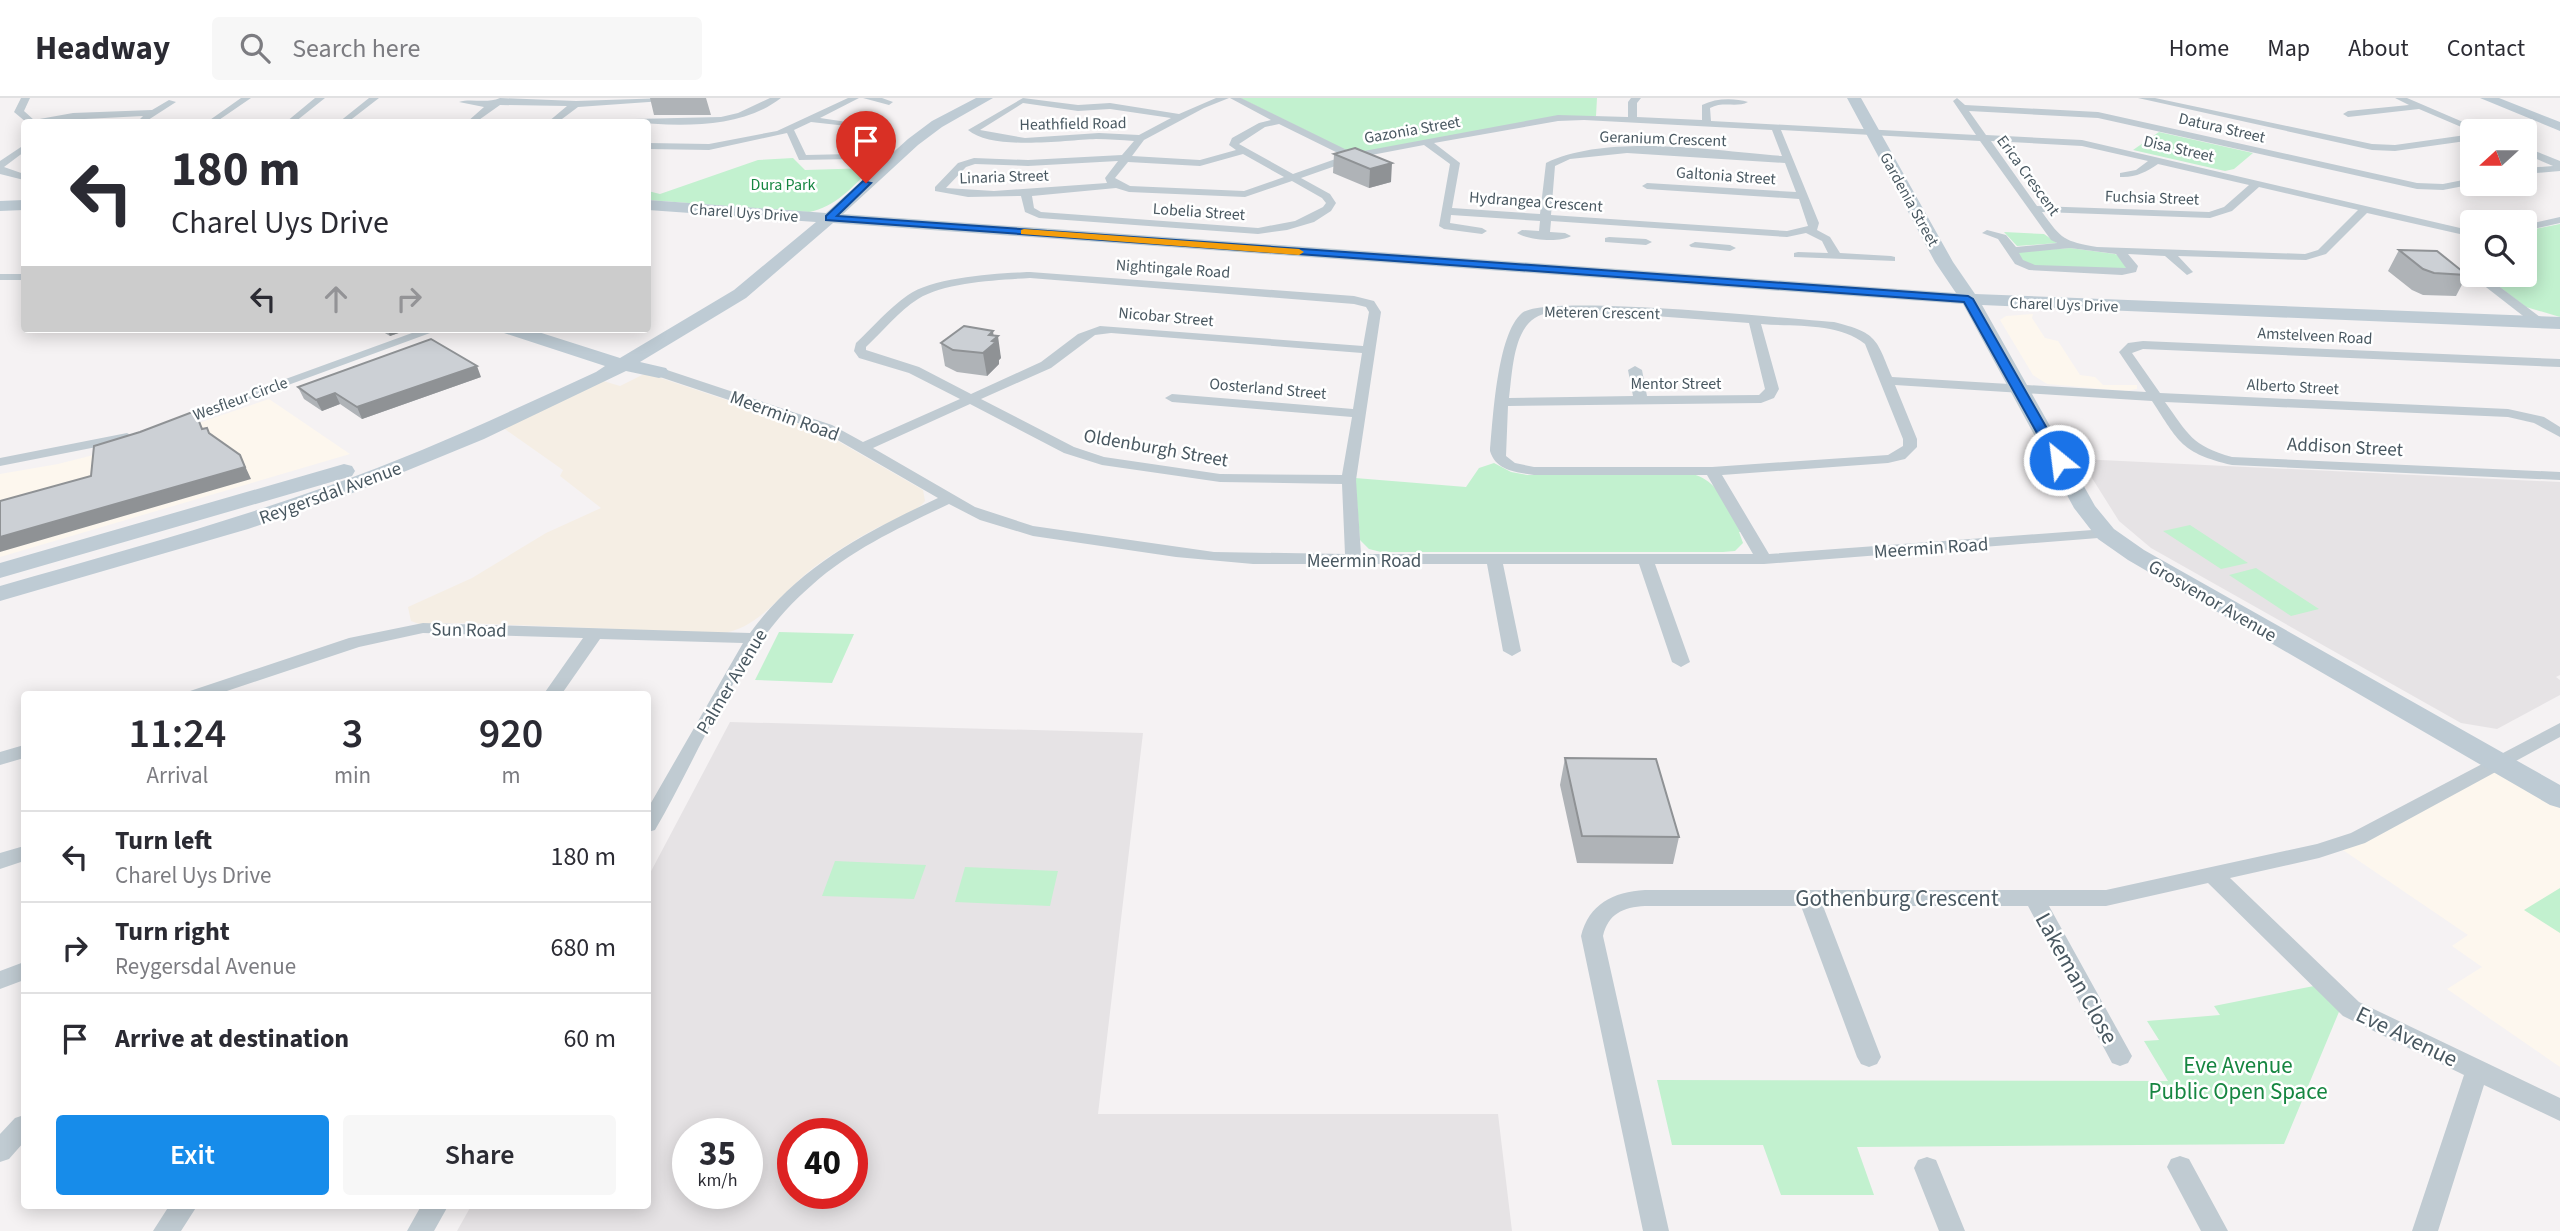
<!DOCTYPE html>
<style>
:root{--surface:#fff;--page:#f7f7f7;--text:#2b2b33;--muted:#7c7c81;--line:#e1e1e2;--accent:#178cea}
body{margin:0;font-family:"Source Sans 3",sans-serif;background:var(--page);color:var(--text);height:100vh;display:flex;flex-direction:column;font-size:26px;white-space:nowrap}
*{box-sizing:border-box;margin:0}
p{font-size:23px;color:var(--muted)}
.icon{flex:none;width:38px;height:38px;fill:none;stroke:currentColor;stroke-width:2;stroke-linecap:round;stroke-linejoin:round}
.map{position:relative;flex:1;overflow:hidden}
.details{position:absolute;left:21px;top:593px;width:630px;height:518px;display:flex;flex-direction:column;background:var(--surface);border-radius:7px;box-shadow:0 4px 18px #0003}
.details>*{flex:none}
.hud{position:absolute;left:21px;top:21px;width:630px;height:214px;border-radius:7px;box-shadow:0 4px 18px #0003;background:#fff;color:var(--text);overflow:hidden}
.needle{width:46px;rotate:249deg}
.fabs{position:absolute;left:2460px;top:21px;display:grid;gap:14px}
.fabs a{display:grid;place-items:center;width:77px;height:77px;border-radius:7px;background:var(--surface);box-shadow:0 4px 18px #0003;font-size:35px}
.speed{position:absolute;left:672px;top:1020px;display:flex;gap:14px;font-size:35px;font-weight:700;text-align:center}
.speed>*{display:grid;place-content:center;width:91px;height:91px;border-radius:50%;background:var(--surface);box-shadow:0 4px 18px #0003;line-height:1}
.speed small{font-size:18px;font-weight:400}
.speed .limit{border:10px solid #d22;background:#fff;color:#111}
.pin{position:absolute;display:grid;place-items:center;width:60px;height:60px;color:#fff;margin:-72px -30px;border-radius:50% 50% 50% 0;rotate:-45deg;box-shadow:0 0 7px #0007}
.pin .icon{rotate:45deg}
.me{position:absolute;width:77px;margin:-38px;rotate:331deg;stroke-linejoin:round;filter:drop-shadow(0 0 5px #0008)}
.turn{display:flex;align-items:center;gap:24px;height:147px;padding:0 35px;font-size:32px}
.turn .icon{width:91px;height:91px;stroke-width:2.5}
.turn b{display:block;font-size:49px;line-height:60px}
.lanes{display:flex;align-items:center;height:66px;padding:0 35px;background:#0003;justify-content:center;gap:35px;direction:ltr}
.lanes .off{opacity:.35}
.eta{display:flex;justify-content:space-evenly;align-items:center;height:119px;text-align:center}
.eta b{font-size:42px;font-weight:600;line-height:49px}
.cta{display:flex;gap:14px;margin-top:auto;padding:14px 35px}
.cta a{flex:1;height:80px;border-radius:7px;background:var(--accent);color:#fff;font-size:28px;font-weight:600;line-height:80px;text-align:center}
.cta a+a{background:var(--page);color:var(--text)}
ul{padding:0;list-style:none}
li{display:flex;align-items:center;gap:21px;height:91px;padding:0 35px;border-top:2px solid var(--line)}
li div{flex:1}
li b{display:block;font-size:26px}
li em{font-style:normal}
header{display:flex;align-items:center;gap:42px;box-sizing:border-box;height:98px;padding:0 35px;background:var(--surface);border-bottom:2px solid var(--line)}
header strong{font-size:33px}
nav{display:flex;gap:38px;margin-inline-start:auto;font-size:24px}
.search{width:490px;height:63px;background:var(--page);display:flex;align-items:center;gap:18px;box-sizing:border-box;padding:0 24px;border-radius:7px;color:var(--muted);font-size:26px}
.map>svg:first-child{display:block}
.commercial{fill:#fdf7ee}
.education{fill:#e6e3e5;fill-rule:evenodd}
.green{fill:#c2f1cf}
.sand{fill:#f5eee4}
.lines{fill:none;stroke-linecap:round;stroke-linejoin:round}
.street{fill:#c0cbd2;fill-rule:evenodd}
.secondary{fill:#becbd4;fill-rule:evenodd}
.wall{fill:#afb3b7}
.shaded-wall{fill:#8f9295}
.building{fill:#ccd0d5;stroke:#8f9295;stroke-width:2}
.route{fill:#1a73e8;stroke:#114b97;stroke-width:2}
.slow{fill:#f59e0b}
.labels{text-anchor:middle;stroke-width:5;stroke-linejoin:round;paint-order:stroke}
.far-street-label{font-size:16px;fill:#495861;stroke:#fff}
.far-park-label{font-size:16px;fill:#168641;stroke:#fff}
.street-label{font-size:19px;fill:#495861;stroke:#fff}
.near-street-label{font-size:23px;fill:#495861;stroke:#fff}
.near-park-label{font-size:23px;fill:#168641;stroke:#fff}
</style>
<header>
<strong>Headway</strong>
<div class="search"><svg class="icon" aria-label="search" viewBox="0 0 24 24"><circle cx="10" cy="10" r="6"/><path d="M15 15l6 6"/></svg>Search here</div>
<nav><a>Home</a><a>Map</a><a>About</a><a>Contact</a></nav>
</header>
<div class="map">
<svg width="2560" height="1133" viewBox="0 0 2560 1133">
<rect width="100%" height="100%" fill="#f5f2f3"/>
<path class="commercial" d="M2033 216 2032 220 2045 240 2058 243 2080 277 2095 279 2103 287H2137V291L2126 293 2047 286 2033 277 2000 222 2006 218Z
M269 301 350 356 0 459V376L58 366 137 346Z
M2498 665 2560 700V969L2447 891 2482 869 2452 848 2468 837 2337 748Z"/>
<path class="education" d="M2080 361 2560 384V577L2556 579 2560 582V597L2497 631 2461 625 2151 450 2119 423Z
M730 624 1143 635 1098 1016H1498L1512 1133H457L471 1108H648V779ZM688 1036H747V1096H688ZM793 1036H852V1096H793Z"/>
<path class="green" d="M1240 0H1597L1596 18 1557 19 1363 54H1349Z
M2159 34 2253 55 2234 71 2225 73 2133 52Z
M793 60 805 72 871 70C853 89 835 109 809 114L648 102V93L660 96 758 62Z
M2560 126V219L2526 209 2484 177H2525V133Z
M2004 134 2044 136 2057 145 2017 148Z
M2070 150 2115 156 2120 159 2127 171 2035 169 2022 164 2017 154Z
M1494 365 1511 374 1527 377 1693 376C1720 384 1728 410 1741 434H1739L1743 445 1735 453 1723 454H1381L1369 451 1360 442 1355 380 1466 389 1479 370Z
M2190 427 2248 465 2221 471 2163 433Z
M2256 470 2319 511 2291 518 2229 477Z
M779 534 854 536 832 585 755 582Z
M835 763 926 767 914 801 822 798Z
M965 769 1058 773 1050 808 955 804Z
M2560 790V835L2524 812Z
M2314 888 2341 909 2284 1046 1857 1049 1874 1097H1781L1763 1047H1672L1657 982 2168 983 2144 943 2159 942 2147 923 2220 917 2214 908Z"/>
<path class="sand" d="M646 275 822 334 923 392 925 403C913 418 889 423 873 432 854 442 835 454 817 467 787 488 759 532 722 535L463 525 419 526 411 523 408 509 472 480 546 435 601 410 560 378 563 372 502 329 600 282 620 288Z"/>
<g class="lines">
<path class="street" d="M21 0H30L24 13 34 22 73 15 152 12 169 2 176 4 145 24 140 21 143 18 26 24 14 14Z
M241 0H251L216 24H207Z
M315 0H325L295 24H286Z
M369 0H379L348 24H339Z
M500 0 576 3 667 0 663 3 578 9 558 24H548L567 8 500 7 476 24H467L484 9 459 4C471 0 486 6 500 0Z
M770 0H781C740 32 676 28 629 24L634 21 721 19 738 15Z
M848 0H859L820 20 847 24V28L811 24 794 32 806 57 851 56 854 57V61L799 62 787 35 709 52 648 51V45L709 46 777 33Z
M863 0H882L893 4 889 7Z
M1023 0 1078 7 1110 5 1179 16 1216 0H1229L1204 10 1144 42 1132 58 1200 62 1236 52 1229 47 1232 40 1259 25 1271 22 1230 0H1241L1353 55 1558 17 1628 19V4L1631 0H1641L1637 5V19L1702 22V7C1716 0 1734 0 1748 4 1737 10 1723 3 1710 10L1711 23 1976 37 1953 3 1957 0 1965 7 2098 14 2417 85 2443 86 2473 80 2474 86 2443 92 2417 91 2098 20 1969 13 1986 37 2082 42 2473 133V139L2367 115 2326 156 2306 162 2178 158 2193 174 2187 177 2165 158 2128 156 2138 168 2136 174 2122 177 2029 172 2015 166 1998 141 1982 135 1987 132 2006 137 2016 149 2057 145 2051 142 1980 43 1781 32 1819 125 1817 132 1830 139 1840 155 1891 158 1895 159V163L1794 159V155L1798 154 1828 155 1822 143 1806 135 1787 139 1551 123 1550 134 1565 135 1571 138C1560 145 1527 142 1517 135L1522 132 1539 133 1540 123 1451 117 1450 125 1482 130 1487 133 1482 136 1444 131 1439 128 1450 66 1424 47 1361 59 1301 80 1330 96 1336 105 1331 113 1314 124 1287 132 1258 136 1039 120 1025 114 1021 98 968 99 935 93V89L958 65 974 60 1028 62 1122 57 1134 43C1121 42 1109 41 1096 41 1066 42 992 53 968 32ZM1023 5 1078 13 1110 11 1171 20 1139 37 1099 35 1025 40 980 32ZM1584 22 1772 32 1782 58C1715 53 1608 35 1546 65L1540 116 1452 110 1460 65 1434 45 1558 23ZM1279 26 1344 58 1293 76 1239 46 1265 29ZM1991 43 2082 48 2148 63 2136 72 2120 75V79C2135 80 2146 74 2158 66L2249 87 2224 109 2209 114 2037 108ZM1627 55 1785 65 1796 94 1647 85 1642 88 1647 91 1799 101 1808 128 1787 133 1551 117 1555 68 1570 61ZM1243 56 1284 79 1244 93 1130 88 1115 80 1128 64 1200 68ZM1118 63 1105 80 1107 85 994 93 946 90 966 69 975 66 1028 68ZM1292 83 1322 100 1326 105 1323 109 1295 123 1258 130 1041 114 1034 110 1032 98 1116 90 1129 94 1245 99ZM2259 89 2358 112 2318 152 2305 156 2097 149C2064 143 2062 142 2042 114L2210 120 2232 113ZM2070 150 2116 156 2126 170 2035 167 2023 162 2019 155Z
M2138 0H2155L2372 46 2395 47 2473 36V42L2395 53 2372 52Z
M2395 0H2407L2484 33 2473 34 2419 11 2348 19 2343 16 2348 13 2409 7Z
M24 47V54L4 69 24 76V82L0 76V63Z
M2525 49 2560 63V73L2525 76V70L2553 68 2525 56Z
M2560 119V125L2525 133V127Z
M1609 139 1646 141 1652 144 1646 147 1605 144V140Z
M1695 144 1730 147 1736 150 1730 153 1691 149 1689 147Z
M2473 158V177H2484L2544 222V228H2536L2473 179 2464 166Z
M1030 174 1354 198 1374 203 1381 214 1356 382 1361 456H1753L1707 377H1534C1516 374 1496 373 1490 353 1493 321 1497 236 1522 215 1547 195 1789 221 1834 224 1877 235 1876 240 1892 279L2146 294 2119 254 2128 245 2143 243 2560 261V269L2143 251 2132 255 2160 295 2508 311 2544 319 2560 329V339L2534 325 2508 319 2165 304C2188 336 2192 348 2232 359L2560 374V382L2232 367C2181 355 2179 344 2152 303L1895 287 1917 341V349L1905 361 1888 365 1722 377 1769 456 2106 431 2114 436 2111 439 1764 466H1655L1690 564 1681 569 1672 564 1639 466H1503L1521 553 1512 558 1503 553 1487 466H1253L1176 459 1033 438 980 422 949 406C901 429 852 451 812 487 738 550 703 650 655 732L648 734V710L743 545 600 541 561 597H543L583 540 423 535 359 549 215 597H187L190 593 349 540 423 525 750 535C798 469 866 434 938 400L822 333 654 277V271H664L832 327 863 344 960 301 909 275 859 260 854 253 856 245C872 230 889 210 908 197 933 179 998 175 1030 174ZM1030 180 1354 206 1366 209 1369 214 1363 248 1100 228 1078 236 1041 264 971 296 919 269 866 252V249C883 233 899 213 918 201 945 184 998 182 1030 180ZM1551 215 1641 217 1749 225 1765 291 1759 297 1647 298 1642 272 1635 268 1628 272 1633 298 1509 300C1513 270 1513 217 1551 215ZM1761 226C1795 229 1838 224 1865 246L1903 341V348L1888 357 1712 369H1534L1515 365 1506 358 1508 308 1761 305 1774 300 1779 291ZM1111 235 1362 255 1353 311 1172 296 1165 300 1172 304 1352 319 1342 377 1220 376 1104 359 1074 349 981 301 1051 270 1095 237ZM970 306 1064 355 1102 367 1220 384 1342 386 1345 456 1214 454 1033 428 975 409 873 350Z
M0 176H24V182H0Z
M423 231H441L182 326H172L170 323Z
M127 335 134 339 132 342 0 368V360Z
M2560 625V639L2365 745 2319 760 2230 780 2359 904 2560 1000V1023L2484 987 2438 1133H2412L2464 977 2343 918 2208 785 2106 808H2049L2132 958 2128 965 2120 968 2112 965 2028 808H1823L1881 959 1877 966 1869 969 1861 966 1857 959 1801 808H1645C1623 809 1608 816 1603 838L1669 1133H1643L1581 838C1589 806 1613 794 1645 792H2106L2317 746 2351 735Z
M24 647V660L0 667V654Z
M24 748V763L0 771V755Z
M24 864V882L0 891V873Z
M24 1017V1044L9 1061 0 1064V1036L15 1020Z
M2180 1058 2189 1061 2228 1133H2201L2167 1069 2171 1061Z
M1927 1059 1936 1062 1965 1133H1939L1914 1070 1918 1062Z
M169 1108H197L181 1133H153Z
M421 1108H448L434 1133H407Z"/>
<path class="secondary" d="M976 0H993L942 29 918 47 843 116 1956 195 1935 164 1847 0H1861L1953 164 1975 196 2560 219V231L1982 207 2095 408 2114 431 2144 452 2560 687V710L2550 707 2128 462 2098 441 2074 410 1963 206 833 125 746 200 640 264 666 270 669 274 666 278 659 280 626 273 484 341 350 396 248 431 0 503V488C111 456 222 426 331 387 422 355 509 314 596 274L605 268 504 235 502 231H529L620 260 734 192 816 124 648 112V102L826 115 908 41 932 23Z
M2480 0H2499L2560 24V33Z
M24 102V112L0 113V103Z
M344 366 352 368 355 373 352 378 0 480V465Z"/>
</g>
<path class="wall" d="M650 0H706L711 17H654Z
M1355 50 1391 84 1369 90 1333 75 1334 56Z
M2399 152 2467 177 2456 198 2423 197 2412 192 2388 173Z
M378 231H410L390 238Z
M994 238 1001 260 999 262V266L987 278 957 274 945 268 941 245Z
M481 279 362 321 340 306 322 313 304 301 298 289Z
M1565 660 1679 739 1673 766 1577 765 1560 687Z"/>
<path class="shaded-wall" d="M1392 65 1391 84 1369 90 1370 71Z
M387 231H410L390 238Z
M993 233 994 241 998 238 1001 260 999 262V266L987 278 983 255 989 237Z
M477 268 481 279 362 321 357 309Z
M335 295 340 306 322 313 316 302Z
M240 357 251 381 0 454V439Z"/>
<path class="building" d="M1355 50 1392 65 1370 71 1334 56Z
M2399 152 2437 153 2467 177 2434 175 2423 171Z
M964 228 993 233 989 237 998 238 992 243 996 244 983 255 953 252 941 245Z
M431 241 477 268 357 309 335 295 316 302 298 289Z
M195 313 202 331 207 330 209 335 240 357 245 369 0 439V403L91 378 94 348 140 334Z
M1565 660 1656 661 1679 739 1582 738Z"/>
<path class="route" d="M863 83 871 85 837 118 1968 198 1973 201 2065 362 2059 366 2052 362 1964 204 826 122V118Z"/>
<path class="slow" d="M1024 131 1299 151 1304 154 1299 157 1021 136V132Z"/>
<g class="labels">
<g class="far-street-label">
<text transform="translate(1073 25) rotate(-1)" y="6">Heathfield Road</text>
<text transform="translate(2222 29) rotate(13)" y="6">Datura Street</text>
<text transform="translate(1412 31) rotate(-10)" y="6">Gazonia Street</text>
<text transform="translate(1663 40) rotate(2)" y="6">Geranium Crescent</text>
<text transform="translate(2179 50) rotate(13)" y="6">Disa Street</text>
<text transform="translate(1726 77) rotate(4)" y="6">Galtonia Street</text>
<text transform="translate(2029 77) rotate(54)" y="6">Erica Crescent</text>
<text transform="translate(1004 78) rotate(-2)" y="6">Linaria Street</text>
<text transform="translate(2152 99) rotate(2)" y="6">Fuchsia Street</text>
<text transform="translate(1910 101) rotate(61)" y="6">Gardenia Street</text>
<text transform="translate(1536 103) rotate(4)" y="6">Hydrangea Crescent</text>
<text transform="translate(1199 113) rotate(4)" y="6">Lobelia Street</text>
<text transform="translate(744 114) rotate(4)" y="6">Charel Uys Drive</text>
<text transform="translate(1173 170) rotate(4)" y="6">Nightingale Road</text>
<text transform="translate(2064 206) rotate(2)" y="6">Charel Uys Drive</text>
<text transform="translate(1602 214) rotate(1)" y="6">Meteren Crescent</text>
<text transform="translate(1166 218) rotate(5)" y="6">Nicobar Street</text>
<text transform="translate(2315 237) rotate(3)" y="6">Amstelveen Road</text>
<text x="1676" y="291">Mentor Street</text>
<text transform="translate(2293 288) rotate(3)" y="6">Alberto Street</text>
<text transform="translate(1268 290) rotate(5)" y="6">Oosterland Street</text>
<text transform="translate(240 300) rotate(-20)" y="6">Wesfleur Circle</text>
</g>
<g class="far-park-label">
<text x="783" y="92">Dura Park</text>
</g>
<g class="street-label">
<text transform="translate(785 317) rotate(20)" y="7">Meermin Road</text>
<text transform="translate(2345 348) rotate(3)" y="7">Addison Street</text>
<text transform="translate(1156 349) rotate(10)" y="7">Oldenburgh Street</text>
<text transform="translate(330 394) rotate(-20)" y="7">Reygersdal Avenue</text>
<text transform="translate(1931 449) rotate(-4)" y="7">Meermin Road</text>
<text x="1364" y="469">Meermin Road</text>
<text transform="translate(2213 502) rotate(30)" y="7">Grosvenor Avenue</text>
<text transform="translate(469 531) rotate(1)" y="7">Sun Road</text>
<text transform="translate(731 583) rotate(-59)" y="7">Palmer Avenue</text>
</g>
<g class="near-street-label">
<text x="1897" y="808">Gothenburg Crescent</text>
<text transform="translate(2077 880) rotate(61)" y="8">Lakeman Close</text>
<text transform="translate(2407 938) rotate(26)" y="8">Eve Avenue</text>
</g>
<g class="near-park-label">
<text x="2238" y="975">Eve Avenue<tspan x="2238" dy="26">Public Open Space</tspan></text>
</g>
</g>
</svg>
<div class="fabs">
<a><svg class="needle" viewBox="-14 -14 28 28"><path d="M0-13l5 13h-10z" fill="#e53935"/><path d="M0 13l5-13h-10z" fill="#7c7c81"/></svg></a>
<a><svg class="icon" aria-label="search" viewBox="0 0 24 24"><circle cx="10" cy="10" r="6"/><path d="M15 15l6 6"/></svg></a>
</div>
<div class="speed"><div>35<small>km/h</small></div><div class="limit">40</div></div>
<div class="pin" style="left:866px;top:85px;background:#d93025"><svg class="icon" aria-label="arrive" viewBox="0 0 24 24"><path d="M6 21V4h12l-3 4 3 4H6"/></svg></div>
<svg class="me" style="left:2059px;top:362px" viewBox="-20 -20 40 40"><circle r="17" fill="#1a73e8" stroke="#fff" stroke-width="3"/><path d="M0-11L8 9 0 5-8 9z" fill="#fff"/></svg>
<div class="hud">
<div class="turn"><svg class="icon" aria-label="left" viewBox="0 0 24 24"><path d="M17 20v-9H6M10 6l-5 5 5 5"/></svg><div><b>180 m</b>Charel Uys Drive</div></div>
<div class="lanes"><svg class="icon" aria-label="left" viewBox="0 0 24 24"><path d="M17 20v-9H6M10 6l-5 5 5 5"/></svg><svg class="icon off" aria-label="ahead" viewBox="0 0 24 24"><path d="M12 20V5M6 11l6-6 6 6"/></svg><svg class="icon off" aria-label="right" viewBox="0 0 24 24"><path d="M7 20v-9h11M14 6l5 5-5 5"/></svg></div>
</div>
<section class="details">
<div class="eta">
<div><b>11:24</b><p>Arrival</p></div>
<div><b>3</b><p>min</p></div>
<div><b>920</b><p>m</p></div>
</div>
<ul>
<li><svg class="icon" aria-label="left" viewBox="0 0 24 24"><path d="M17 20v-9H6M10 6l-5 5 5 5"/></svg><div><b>Turn left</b><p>Charel Uys Drive</p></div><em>180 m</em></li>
<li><svg class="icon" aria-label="right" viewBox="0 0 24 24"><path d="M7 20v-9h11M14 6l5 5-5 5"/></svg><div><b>Turn right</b><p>Reygersdal Avenue</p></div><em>680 m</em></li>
<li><svg class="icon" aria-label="arrive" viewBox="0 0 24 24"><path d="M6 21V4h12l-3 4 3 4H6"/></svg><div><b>Arrive at destination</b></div><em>60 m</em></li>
</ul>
<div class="cta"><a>Exit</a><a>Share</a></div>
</section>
</div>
